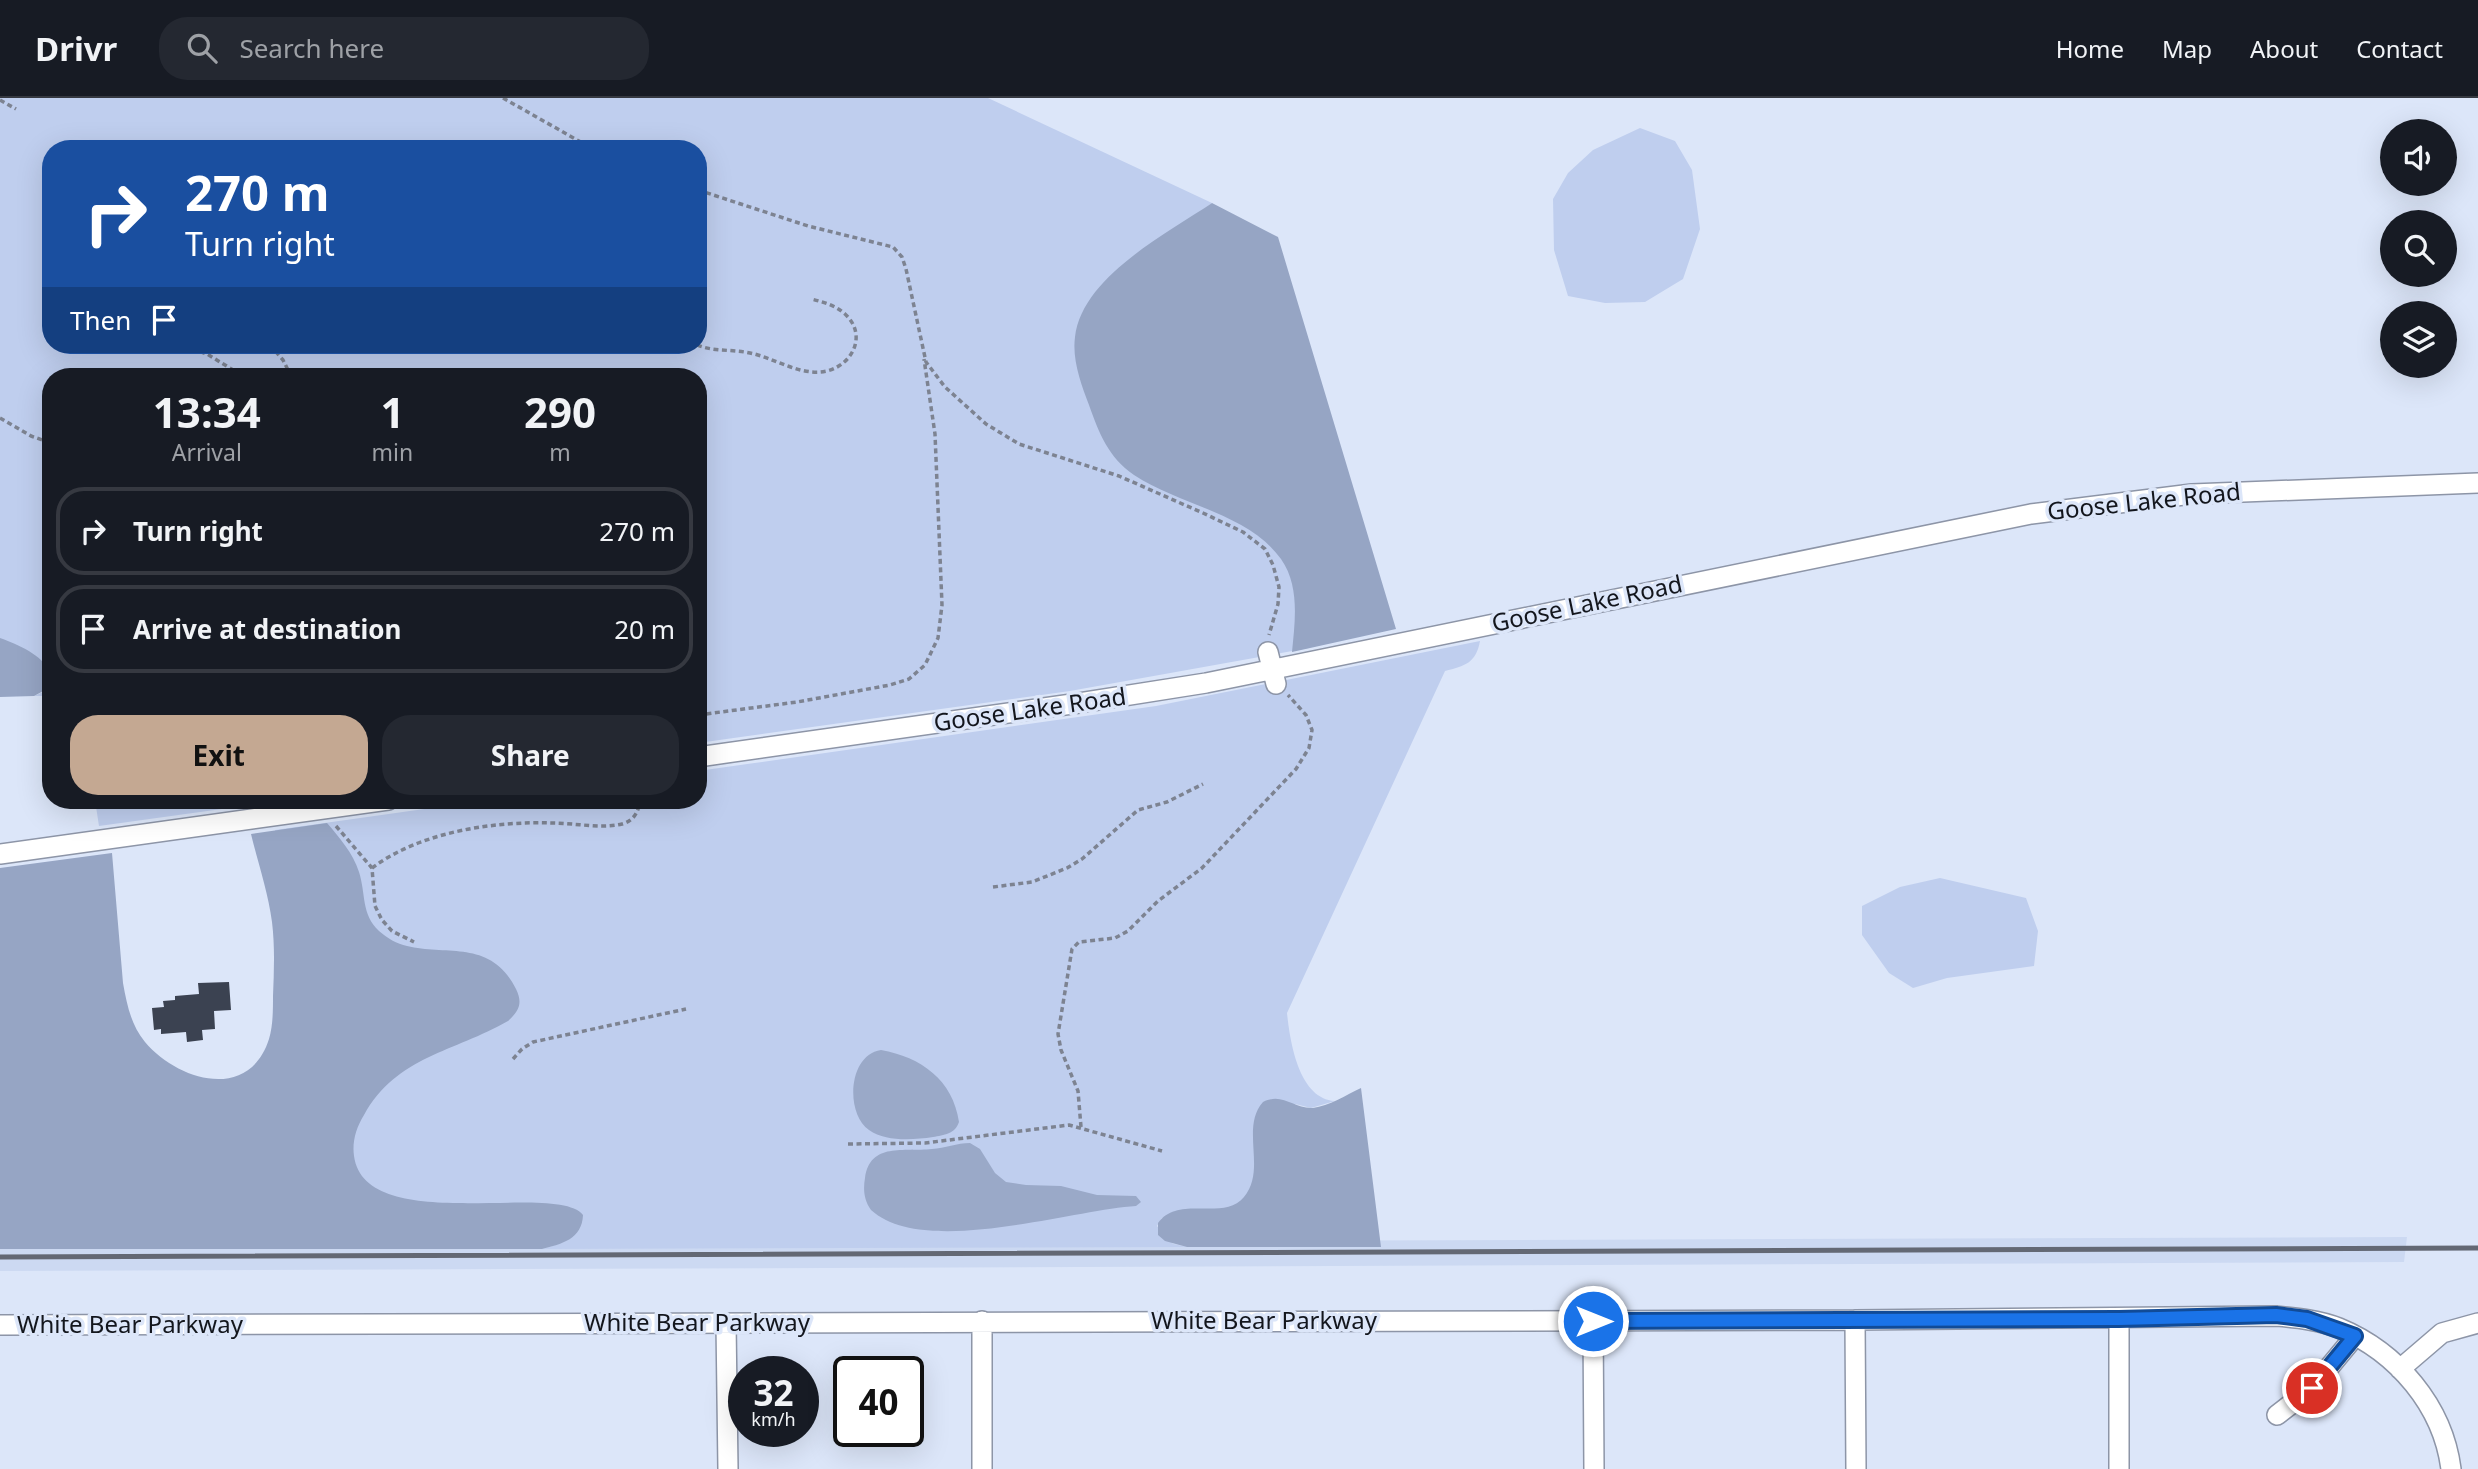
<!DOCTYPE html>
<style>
:root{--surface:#171b24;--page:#242831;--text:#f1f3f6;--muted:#9ea1a6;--line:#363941;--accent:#c4a892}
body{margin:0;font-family:"Noto Sans",sans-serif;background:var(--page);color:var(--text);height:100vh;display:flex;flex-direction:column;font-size:26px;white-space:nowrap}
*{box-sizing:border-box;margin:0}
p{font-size:23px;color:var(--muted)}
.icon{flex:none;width:38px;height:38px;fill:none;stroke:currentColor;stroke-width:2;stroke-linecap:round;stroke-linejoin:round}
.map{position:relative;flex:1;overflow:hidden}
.details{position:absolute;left:42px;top:270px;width:665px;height:441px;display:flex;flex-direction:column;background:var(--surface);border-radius:28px;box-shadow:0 7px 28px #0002}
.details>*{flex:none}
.guide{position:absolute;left:42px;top:42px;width:665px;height:214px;border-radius:28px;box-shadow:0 7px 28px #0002;background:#1a4fa0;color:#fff;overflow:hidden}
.fabs{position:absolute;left:2380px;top:21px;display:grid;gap:14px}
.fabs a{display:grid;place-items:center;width:77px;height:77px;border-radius:50%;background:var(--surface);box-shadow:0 7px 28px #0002;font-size:35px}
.speed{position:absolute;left:728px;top:1258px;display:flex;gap:14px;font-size:35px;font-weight:700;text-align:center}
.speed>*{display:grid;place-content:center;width:91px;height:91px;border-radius:50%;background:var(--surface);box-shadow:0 7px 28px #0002;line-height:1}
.speed small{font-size:18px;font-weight:400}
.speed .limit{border:4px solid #111;border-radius:10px;background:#fff;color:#111}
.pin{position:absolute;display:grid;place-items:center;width:60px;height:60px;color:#fff;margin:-30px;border:4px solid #fff;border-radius:50%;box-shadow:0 2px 7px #0007}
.me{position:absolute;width:77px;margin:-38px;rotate:90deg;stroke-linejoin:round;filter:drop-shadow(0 0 5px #0008)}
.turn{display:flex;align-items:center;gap:24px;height:147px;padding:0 28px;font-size:32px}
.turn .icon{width:91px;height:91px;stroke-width:2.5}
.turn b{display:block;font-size:49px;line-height:60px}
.then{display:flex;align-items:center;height:66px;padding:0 28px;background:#0003;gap:14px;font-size:26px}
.eta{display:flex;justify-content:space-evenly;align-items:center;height:119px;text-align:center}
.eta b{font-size:42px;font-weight:700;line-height:49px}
.cta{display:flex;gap:14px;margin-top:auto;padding:14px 28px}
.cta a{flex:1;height:80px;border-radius:28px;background:var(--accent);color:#111;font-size:28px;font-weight:700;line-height:80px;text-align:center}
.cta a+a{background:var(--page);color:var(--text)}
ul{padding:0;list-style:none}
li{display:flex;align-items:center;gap:21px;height:88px;margin:0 14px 10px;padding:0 14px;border:4px solid var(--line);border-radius:28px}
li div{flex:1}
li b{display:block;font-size:26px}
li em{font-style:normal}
header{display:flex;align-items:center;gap:42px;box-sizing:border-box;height:98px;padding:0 35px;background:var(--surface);border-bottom:2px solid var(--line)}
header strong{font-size:33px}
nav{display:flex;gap:38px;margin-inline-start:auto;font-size:24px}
.search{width:490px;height:63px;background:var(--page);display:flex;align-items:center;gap:18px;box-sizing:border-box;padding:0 24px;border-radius:28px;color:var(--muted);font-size:26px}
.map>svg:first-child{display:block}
.built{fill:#ccd9f2}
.green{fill:#bfceee;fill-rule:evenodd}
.forest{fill:#96a5c4}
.water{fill:#9aa9c8}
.building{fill:#3b4251}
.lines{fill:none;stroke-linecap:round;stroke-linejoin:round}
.minor-casing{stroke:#8d95a7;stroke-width:22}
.path{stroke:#7d8391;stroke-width:3.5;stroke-dasharray:5 3.5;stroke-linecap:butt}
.minor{stroke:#fff;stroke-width:19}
.rail{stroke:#636874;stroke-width:5}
.route-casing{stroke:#114b97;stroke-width:18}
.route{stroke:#1a73e8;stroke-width:12}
.labels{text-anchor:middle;stroke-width:7;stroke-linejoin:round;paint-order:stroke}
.street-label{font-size:24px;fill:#13161d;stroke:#dce6f9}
</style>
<header>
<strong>Drivr</strong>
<div class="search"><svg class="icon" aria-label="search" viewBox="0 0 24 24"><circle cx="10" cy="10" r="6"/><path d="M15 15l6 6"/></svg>Search here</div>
<nav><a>Home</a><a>Map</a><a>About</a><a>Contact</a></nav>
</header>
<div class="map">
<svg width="2478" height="1371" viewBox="0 0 2478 1371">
<rect width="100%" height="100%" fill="#dce6f9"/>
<path class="built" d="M2407 1139 2404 1164 0 1173V1147Z"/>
<path class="green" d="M0 0H988L1212 105 1198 115 1348 467 1309 550 1070 593 698 645V278H51V598H34L45 593 0 571ZM51 51H698V247H51Z
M1640 30 1675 43 1692 72 1700 131 1683 181 1645 204 1605 205 1568 198 1554 152 1553 101 1568 75 1593 52Z
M1480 543C1476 565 1465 568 1445 573L1287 915C1290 944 1299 1001 1335 1003L1311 1010 1295 1006 1304 1120H1162L1157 1128 1173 1146 1187 1149 542 1151C559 1147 576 1140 582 1123L227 1120 288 991 275 732 488 702H698V673L1156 608Z
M95 702H286L99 728Z
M1940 780 2026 800 2038 833 2034 868 1947 880 1913 890 1889 875 1862 837V808L1900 789Z"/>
<path class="forest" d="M1212 105 1278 139 1396 531 1292 554C1295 523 1300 488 1281 461 1248 415 1179 407 1134 377 1108 359 1099 335 1089 307 1081 286 1072 262 1075 239 1082 179 1166 136 1212 105Z
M0 540C19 547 41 556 51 575L47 591 34 598 0 599Z
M327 725C339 739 353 755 359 774 366 796 361 816 379 833 387 840 397 846 407 848 448 858 491 841 516 891 523 905 519 913 508 923 454 954 397 958 364 1017 356 1030 352 1044 354 1058 365 1139 556 1083 583 1117 582 1141 562 1146 542 1151H0V770L112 755 123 885C127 907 131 927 145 944 178 983 249 1004 269 941 273 928 273 912 273 898 274 873 275 849 272 824 268 794 258 765 251 736Z
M1361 990 1381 1149H1187L1165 1143 1158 1137V1125C1179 1096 1223 1124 1244 1099 1267 1072 1240 1030 1263 1004 1283 994 1293 1011 1313 1010 1329 1008 1346 997 1361 990Z"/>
<path class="water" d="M881 952C921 959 953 982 959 1024 955 1036 944 1037 933 1039 913 1042 886 1044 869 1032 845 1015 848 957 881 952Z
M970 1045 980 1051 995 1075 1006 1084 1026 1087 1061 1088 1097 1097 1136 1098 1141 1104 1136 1108C1070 1112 924 1160 871 1112 864 1102 863 1092 865 1080 870 1044 904 1054 932 1051 945 1050 957 1045 970 1045Z"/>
<path class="building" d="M229 884 231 912 214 913 215 931 202 932 203 942 187 944 186 934 161 936V931L154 932 152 910 164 909 163 903 175 902V898L199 896 198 885Z"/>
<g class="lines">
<defs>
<path id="minor" d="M1268 554 1276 586
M698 659 1079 605 1206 585 2031 416 2192 396 2478 385
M0 756 388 702
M2119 1221V1371
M1593 1222 1594 1371
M1855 1222 1856 1371
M982 1223V1371
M726 1225 728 1371
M0 1227 1855 1222 2276 1218C2297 1220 2319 1222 2339 1230 2397 1254 2443 1308 2451 1371
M2400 1271 2442 1235 2478 1225
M2277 1317 2312 1290 2355 1238"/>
</defs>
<use href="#minor" class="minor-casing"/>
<path class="path" d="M503 0 593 51
M0 2 16 11
M698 92 808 128 893 149 902 159 906 171 926 264 945 289 986 326 1019 346 1119 378 1203 415 1243 434 1265 451 1273 467 1279 489 1278 506 1269 537
M270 247 283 262 291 278
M697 247C714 254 732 251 750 255 775 260 801 279 827 273 854 266 867 236 845 216 835 207 823 204 811 201
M184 248 207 256 243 278
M0 320 31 338 51 345
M698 617 797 604 890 587 909 581 925 567 938 540 942 507 935 336 924 261
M336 728 372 770 375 808 382 822 392 833 414 844
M372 770C420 734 493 723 552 725 575 725 600 731 622 726 634 723 639 713 640 702
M993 789 1032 784 1067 770 1082 761 1138 712 1167 704 1203 686
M513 961 522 951 533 944 686 911
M1081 1029 1078 993 1061 952 1058 936 1072 851 1079 844 1115 840 1128 833 1158 803 1202 770 1296 671 1309 650 1312 632 1306 617 1288 597
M848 1046 925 1045 1069 1027 1162 1053"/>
<use href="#minor" class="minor"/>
<path class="rail" d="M0 1159 2478 1150"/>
</g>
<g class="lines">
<defs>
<path id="route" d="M1593 1223 2119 1221 2276 1217 2307 1221 2355 1238 2312 1290"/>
</defs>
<use href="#route" class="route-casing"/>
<use href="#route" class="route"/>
</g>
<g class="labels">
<g class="street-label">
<text transform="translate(2144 404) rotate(-6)" y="8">Goose Lake Road</text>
<text transform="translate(1587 506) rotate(-12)" y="8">Goose Lake Road</text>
<text transform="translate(1030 612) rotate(-8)" y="8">Goose Lake Road</text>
<text x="1264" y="1231">White Bear Parkway</text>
<text x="697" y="1233">White Bear Parkway</text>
<text x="130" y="1235">White Bear Parkway</text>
</g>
</g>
</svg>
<div class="fabs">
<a><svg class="icon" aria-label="sound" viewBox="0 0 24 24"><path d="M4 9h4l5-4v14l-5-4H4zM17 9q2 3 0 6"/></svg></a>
<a><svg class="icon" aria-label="search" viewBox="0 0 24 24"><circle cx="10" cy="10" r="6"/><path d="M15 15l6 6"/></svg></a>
<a><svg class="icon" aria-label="layers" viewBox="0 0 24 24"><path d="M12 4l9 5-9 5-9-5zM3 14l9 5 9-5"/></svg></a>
</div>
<div class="speed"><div>32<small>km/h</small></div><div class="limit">40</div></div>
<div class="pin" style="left:2312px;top:1290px;background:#d93025"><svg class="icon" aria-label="arrive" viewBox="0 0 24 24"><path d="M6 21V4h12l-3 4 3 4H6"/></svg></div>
<svg class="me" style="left:1593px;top:1223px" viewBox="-20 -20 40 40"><circle r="17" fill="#1a73e8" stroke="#fff" stroke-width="3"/><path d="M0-11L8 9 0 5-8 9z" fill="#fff"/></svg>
<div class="guide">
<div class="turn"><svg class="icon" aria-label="right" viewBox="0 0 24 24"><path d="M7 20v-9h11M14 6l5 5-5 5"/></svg><div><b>270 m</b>Turn right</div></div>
<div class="then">Then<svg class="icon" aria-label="arrive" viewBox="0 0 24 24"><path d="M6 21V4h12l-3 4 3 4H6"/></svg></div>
</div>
<section class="details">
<div class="eta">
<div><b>13:34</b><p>Arrival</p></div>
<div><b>1</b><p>min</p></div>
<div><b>290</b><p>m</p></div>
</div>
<ul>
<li><svg class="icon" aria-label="right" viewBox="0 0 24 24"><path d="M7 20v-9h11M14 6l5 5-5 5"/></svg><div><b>Turn right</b></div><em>270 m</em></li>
<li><svg class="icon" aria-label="arrive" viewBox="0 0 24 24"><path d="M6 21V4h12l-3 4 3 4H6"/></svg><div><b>Arrive at destination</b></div><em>20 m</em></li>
</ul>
<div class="cta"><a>Exit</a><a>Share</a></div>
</section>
</div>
